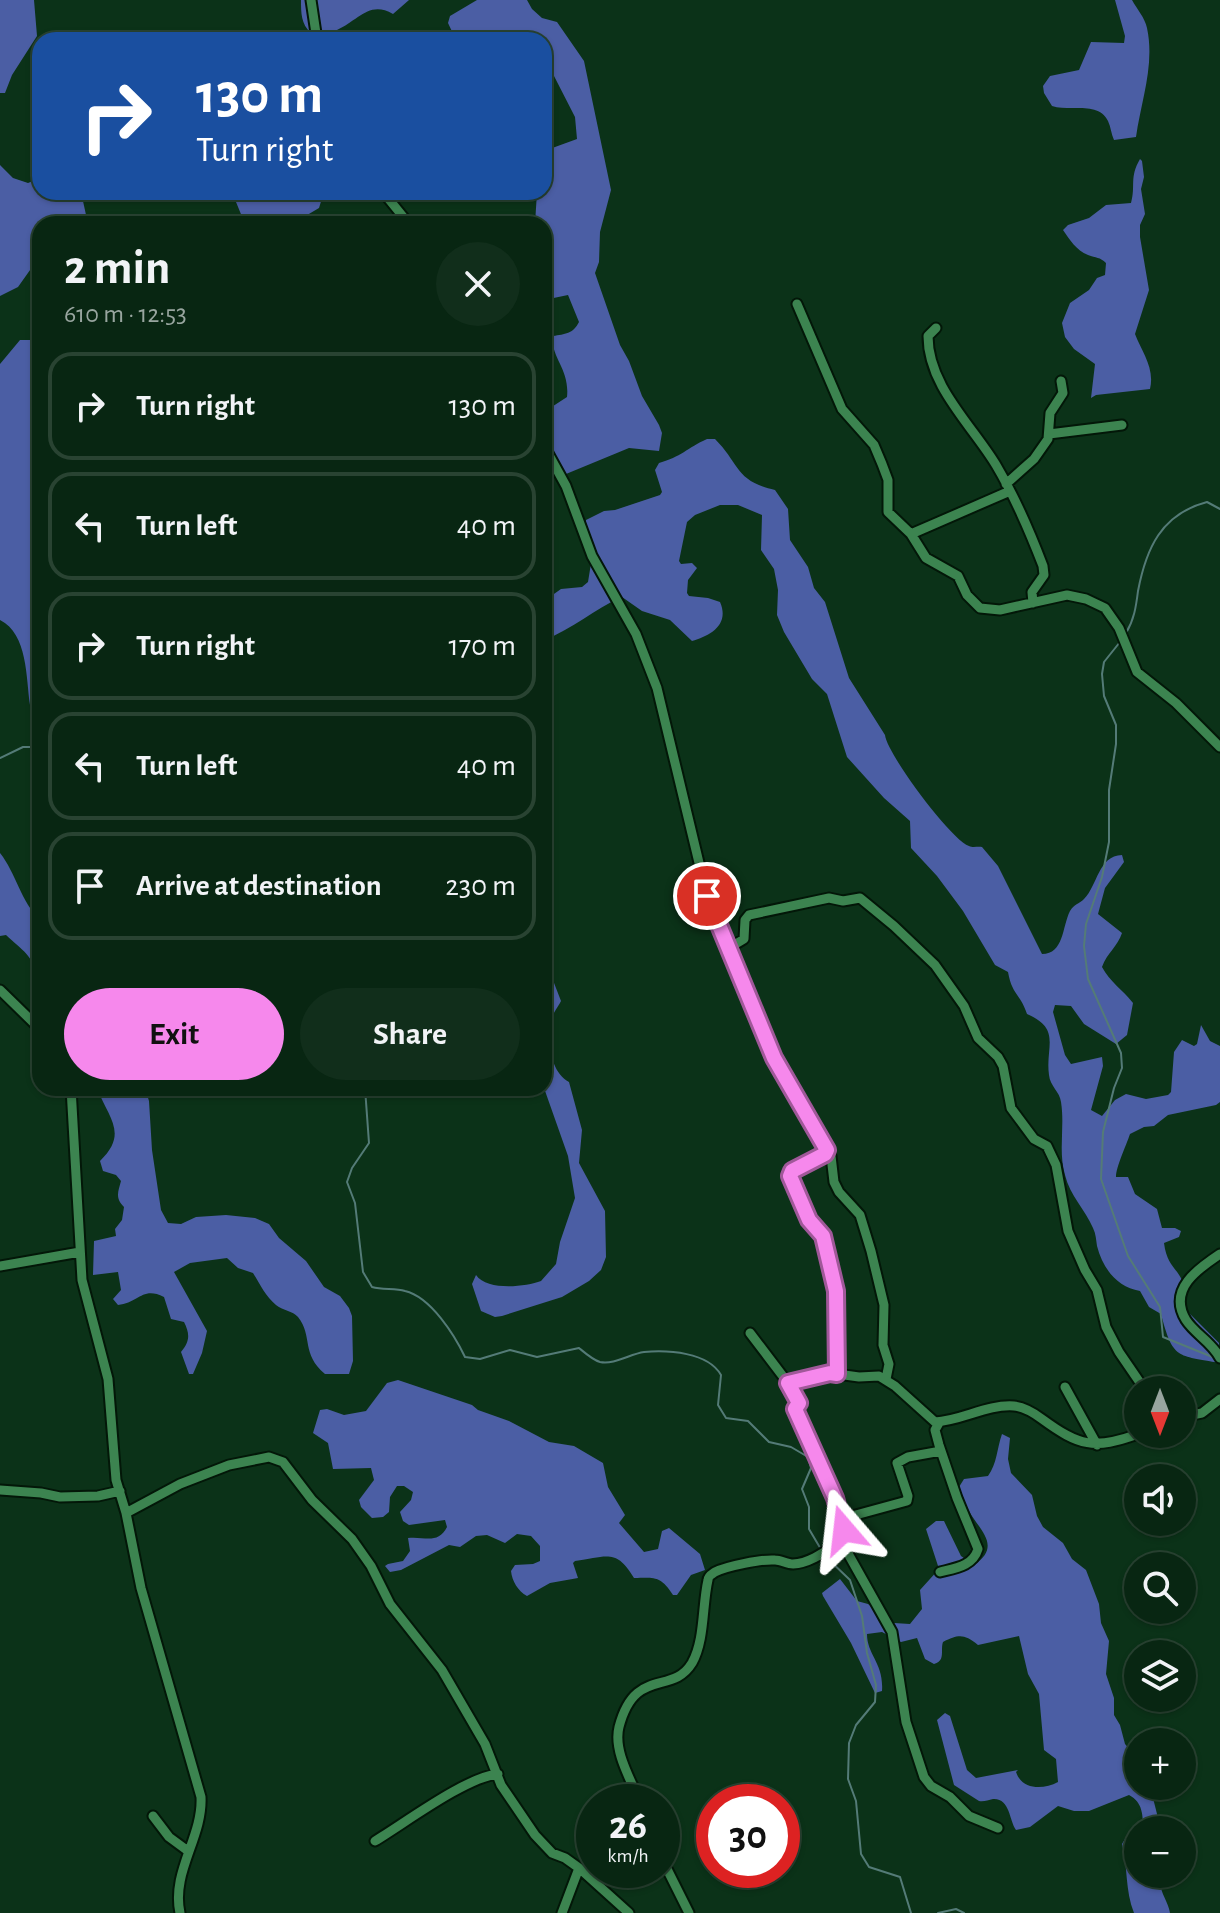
<!DOCTYPE html>
<meta charset="utf-8">
<style>
:root{--surface:#082612;--page:#112e1b;--text:#f1f3f6;--muted:#98a59f;--line:#294332;--accent:#f688ec}
body{margin:0;font-family:"Alegreya Sans",sans-serif;background:var(--page);color:var(--text);height:100vh;display:flex;flex-direction:column;font-size:30px;white-space:nowrap}
*{box-sizing:border-box;margin:0}
p{font-size:26px;color:var(--muted)}
.icon{flex:none;width:44px;height:44px;fill:none;stroke:currentColor;stroke-width:2;stroke-linecap:round;stroke-linejoin:round}
.map{position:relative;flex:1;overflow:hidden}
.drawer{position:absolute;left:32px;top:216px;width:520px;height:880px;display:flex;flex-direction:column;background:var(--surface);border-radius:24px;box-shadow:0 2px 6px #0004,0 0 0 2px var(--line)}
.drawer>*{flex:none}
.top-card{position:absolute;left:32px;top:32px;width:520px;height:168px;border-radius:24px;box-shadow:0 2px 6px #0004,0 0 0 2px var(--line);background:#1a4fa0;color:#fff;overflow:hidden}
.needle{width:52px;rotate:180deg}
.controls{position:absolute;left:1124px;top:1376px;display:grid;gap:16px}
.controls a{display:grid;place-items:center;width:72px;height:72px;border-radius:50%;background:var(--surface);box-shadow:0 2px 6px #0004,0 0 0 2px var(--line);font-size:40px}
.speed{position:absolute;left:576px;top:1784px;display:flex;gap:16px;font-size:40px;font-weight:700;text-align:center}
.speed>*{display:grid;place-content:center;width:104px;height:104px;border-radius:50%;background:var(--surface);box-shadow:0 2px 6px #0004,0 0 0 2px var(--line);line-height:1}
.speed small{font-size:20px;font-weight:400}
.speed .limit{border:12px solid #d22;background:#fff;color:#111}
.pin{position:absolute;display:grid;place-items:center;width:68px;height:68px;color:#fff;margin:-34px;border:4px solid #fff;border-radius:50%;box-shadow:0 2px 8px #0007}
.me{position:absolute;width:88px;margin:-44px;rotate:343deg;stroke-linejoin:round;filter:drop-shadow(0 0 6px #0008)}
.turn{display:flex;align-items:center;gap:28px;height:168px;padding:0 32px;font-size:36px}
.turn .icon{width:104px;height:104px;stroke-width:2.5}
.turn b{display:block;font-size:56px;line-height:68px}
.round{display:grid;place-items:center;flex:none;width:84px;height:84px;border-radius:42px;background:var(--page)}
.overview{display:flex;align-items:center;justify-content:space-between;height:136px;padding:0 32px}
h1{font-size:48px;font-weight:600;line-height:60px}
.action{display:flex;gap:16px;margin-top:auto;padding:16px 32px}
.action a{flex:1;height:92px;border-radius:48px;background:var(--accent);color:#111;font-size:32px;font-weight:600;line-height:92px;text-align:center}
.action a+a{background:var(--page);color:var(--text)}
ul{padding:0;list-style:none}
li{display:flex;align-items:center;gap:24px;height:108px;margin:0 16px 12px;padding:0 16px;border:4px solid var(--line);border-radius:24px}
li div{flex:1}
li b{display:block;font-size:30px}
li em{font-style:normal}
.map>svg:first-child{display:block}
.forest{fill:#4b5ea4}
.lines{fill:none;stroke-linecap:round;stroke-linejoin:round}
.stream{stroke:#547b77;stroke-width:2}
.street-casing{stroke:#031708;stroke-width:13}
.street{stroke:#3c8450;stroke-width:9}
.route-casing{stroke:#a05899;stroke-width:20}
.route{stroke:#f688ec;stroke-width:14}
</style>
<div class="map">
<svg width="1220" height="1913" viewBox="0 0 1220 1913">
<rect width="100%" height="100%" fill="#0b3218"/>
<path class="forest" d="M0 0H34L37 36 12 75 5 93H0Z
M301 0H409L393 14C369 0 358 21 337 30 329 32 319 32 311 33 301 24 301 13 301 0Z
M477 0H527L532 9 542 18 557 22 584 61 611 190 600 232 599 262 595 273 620 345 629 361 642 396 659 425 662 433 659 451 629 448 566 474 544 437V412L567 397C570 369 550 357 553 336 565 334 573 334 579 322L568 295 544 300V224H535L537 192H544V151L577 139 575 117 554 76 551 61 544 56V40H456L448 23 450 16Z
M1115 0H1132C1137 9 1145 18 1147 28 1155 65 1141 101 1136 137L1114 140C1111 134 1111 127 1108 121 1098 101 1070 112 1052 106L1044 93 1043 86 1050 76 1079 70 1091 42 1124 43 1125 36Z
M1140 159 1142 161 1144 177 1141 189 1145 214 1140 225V237L1149 290 1135 334C1142 352 1155 368 1150 389L1096 395 1091 398 1095 364 1074 349 1065 337 1062 323 1070 303 1089 290 1097 278 1105 275 1106 263C1100 257 1096 258 1088 255 1076 250 1070 240 1063 230L1068 225 1089 218 1106 205 1131 203C1136 185 1129 178 1140 159Z
M0 165 13 178 28 183 40 178V192H81L88 224H40V256L18 287 0 296Z
M235 192H324L319 208 292 224H245L236 202Z
M20 340H40V710L30 705C26 678 28 634 0 620V364Z
M707 439H715C740 464 735 481 775 490L788 509 790 540 808 567 814 588 825 602 849 678 885 735C887 754 951 840 969 846 973 848 978 846 982 847L998 866 1042 954C1064 954 1062 927 1070 911 1074 904 1079 904 1084 899 1098 885 1098 856 1122 855L1124 862 1105 888 1098 914 1122 933C1118 946 1107 953 1102 967 1110 982 1122 989 1133 1003L1127 1035 1116 1044 1084 1024 1071 1006 1055 1005 1053 1012 1065 1055 1071 1064 1102 1057 1103 1066 1091 1110 1102 1116 1115 1100 1126 1094 1146 1099 1168 1095 1171 1092 1174 1052 1182 1040 1194 1046 1197 1044 1201 1025 1210 1041 1220 1046V1102L1216 1105 1168 1115 1154 1126 1144 1127 1130 1134C1126 1146 1116 1167 1116 1177H1128L1135 1194 1157 1209 1162 1228H1175L1181 1231 1179 1237 1164 1243C1167 1266 1176 1266 1184 1284 1187 1293 1185 1302 1187 1311L1219 1343 1220 1363C1177 1355 1173 1360 1161 1314L1149 1307 1140 1291C1117 1287 1103 1269 1097 1246 1096 1240 1096 1234 1093 1228 1085 1209 1070 1196 1065 1175 1058 1151 1065 1127 1061 1102 1060 1092 1050 1086 1049 1075 1045 1047 1062 1029 1027 1014 1020 993 1012 995 1008 972L995 965 963 911 937 876 911 848 910 821 884 798 847 757 827 694 812 679 784 632 777 615 778 590 774 569 761 550 762 515 738 505H720L695 515 687 522 679 561 681 564 692 563 697 568 688 580 687 593 689 596 708 598 720 602C730 625 710 636 692 641L670 620 642 611 622 597C594 609 573 629 544 640V601L561 589 582 587 588 582 593 551 585 530 586 520 604 511 615 510 660 495 662 492 655 470 659 463C681 457 687 448 707 439Z
M0 853C16 873 21 902 40 920V994L34 984C38 958 24 952 6 935L0 936Z
M544 957 561 1001C558 1007 554 1011 552 1018 545 1037 550 1072 569 1082L582 1130 579 1163 605 1211 606 1257 601 1270 589 1281 562 1297 502 1316 495 1317 481 1311 472 1284 476 1275C487 1291 525 1287 541 1281L556 1264 560 1242 575 1198 568 1156 544 1088Z
M97 1088H145L149 1101 152 1150 161 1210 168 1223 181 1224 196 1217 226 1215 255 1218 269 1224 279 1238 306 1261 324 1287 340 1296 349 1308 352 1316 353 1361 349 1374H325C301 1354 313 1336 298 1317 293 1311 282 1310 276 1305 265 1296 260 1284 253 1273L238 1268 227 1258 190 1263 174 1272 207 1331 202 1353 193 1374H189L181 1352C190 1341 190 1334 184 1322L171 1319 164 1297C142 1286 139 1303 118 1305L113 1299 121 1290 118 1272 93 1275 94 1241 116 1236 115 1229 122 1220 124 1207C115 1198 118 1192 121 1181L116 1175 103 1171 100 1161C129 1133 108 1118 97 1088Z
M398 1380 472 1405 478 1410 509 1421 549 1442 574 1446 603 1463 608 1487 625 1515 619 1523 644 1552 658 1549 662 1531 669 1528 700 1554 705 1570 691 1575 677 1595H673C660 1575 654 1578 634 1578 616 1548 607 1557 575 1561L573 1563 578 1578 550 1583 527 1596C518 1591 512 1581 511 1571L515 1565 533 1564 540 1561V1546L531 1536 517 1534 505 1543 487 1535 476 1536 460 1547 449 1545 401 1570 390 1572 385 1566 388 1564 403 1561 410 1551 408 1538C424 1536 438 1545 447 1527L445 1520 409 1525 403 1521 400 1512 411 1500 413 1492 404 1486H397L390 1497 389 1512 383 1517 372 1518 361 1507 359 1500 374 1480 371 1468 333 1469 328 1443 313 1433 320 1410 327 1409 344 1415 366 1411 387 1383Z
M1002 1434 1010 1438 1008 1459 1011 1473 1032 1495 1037 1516 1043 1527 1063 1543 1072 1559 1086 1570 1099 1604 1101 1623 1109 1641 1106 1674 1114 1698V1715L1120 1725 1125 1744 1138 1759V1786H1150L1161 1830H1143C1143 1816 1143 1802 1129 1795L1089 1811H1074L1058 1806 1030 1827 1016 1830C1009 1820 1010 1798 993 1799 988 1800 984 1802 979 1801L954 1785 937 1720 945 1713 950 1716 967 1770 976 1778 1018 1770 1016 1772C1022 1790 1043 1790 1058 1782L1056 1759 1044 1750 1039 1694 1028 1674 1019 1636 978 1645C964 1634 959 1634 943 1642 940 1650 946 1661 934 1664L925 1659 917 1638 901 1642 882 1632 867 1634C867 1655 884 1663 882 1691L875 1693 851 1643 823 1596 822 1593 840 1579 857 1601 868 1604 894 1623 910 1624 922 1609 920 1590 939 1569 926 1529 936 1521H944L961 1556 974 1565C1002 1546 980 1531 969 1511 965 1504 963 1495 959 1487L964 1479 988 1476C997 1464 997 1448 1002 1434Z
M1138 1832V1874H1163C1155 1888 1168 1899 1170 1913H1134C1125 1890 1128 1868 1122 1844L1128 1834Z"/>
<g class="lines">
<path class="stream" d="M1126 633C1134 620 1136 607 1138 591 1146 549 1161 514 1207 502L1220 509
M1120 642 1104 662 1102 674 1104 696 1116 725V744L1109 790V842L1102 877 1086 924 1084 946 1088 979 1121 1053 1122 1068 1114 1088 1103 1132 1101 1179 1128 1256 1160 1307 1163 1337 1215 1358
M0 758 23 747H40
M365 1088 369 1143 352 1168 347 1182 355 1203 363 1272 372 1287C383 1290 395 1288 405 1291 431 1297 455 1336 465 1357L480 1359 510 1350 537 1357 579 1348C585 1353 593 1360 600 1362 614 1365 630 1354 644 1352 668 1350 708 1352 721 1375L718 1405 726 1418 748 1421 769 1442 791 1447 808 1457 811 1468 802 1489 809 1507V1529L822 1551
M825 1556 850 1580 862 1616 867 1653 876 1685 875 1702 856 1725 849 1743 848 1779 856 1801 861 1854 869 1867 900 1877 911 1913
M938 1913 956 1909 964 1913"/>
<defs>
<path id="street" d="M311 0 317 40
M383 192 409 224
M797 304 842 409 874 445 882 464 888 480V512L911 534 926 558 958 576 967 595 980 608 1000 610 1067 595 1086 599 1105 608 1119 628 1137 672 1176 703 1220 747
M936 328 928 336C928 386 972 425 996 465 1015 497 1030 532 1043 566L1044 575 1032 592 1033 603
M1049 434 1122 425
M544 446 566 486 592 556 636 634 657 688 707 896 774 1058 826 1148 825 1154 790 1174 809 1220 823 1236 836 1291 837 1374
M1006 484 1034 459 1048 439 1050 413 1063 393 1061 381
M911 534 1010 491
M729 948 744 939 745 920 749 915 829 898 843 901 860 898 894 926 935 965 964 1006 978 1038 998 1057 1003 1066 1011 1108 1034 1139 1047 1146 1056 1165 1068 1231 1085 1270 1097 1290 1106 1327 1119 1352 1145 1390
M0 990 40 1029
M71 1088 82 1280 108 1379 116 1480 126 1513 141 1588 201 1797C203 1837 171 1872 180 1913
M826 1152 831 1156 834 1182 839 1192 860 1215 871 1251 884 1305 883 1345 889 1364 886 1379
M1220 1254C1199 1268 1167 1289 1186 1320 1195 1334 1212 1342 1220 1358
M0 1266 80 1252
M750 1333 788 1383 799 1403 795 1409C810 1442 849 1506 841 1541L892 1632 906 1722 924 1777 931 1786 950 1797 969 1816 998 1828
M788 1383 830 1373 859 1377 879 1376 895 1386 935 1422C961 1421 987 1404 1014 1406 1024 1407 1034 1413 1042 1419 1079 1446 1094 1450 1138 1434
M1065 1387 1097 1445
M1182 1417 1202 1413 1220 1399
M939 1423 935 1430 939 1445 957 1498 978 1549C973 1566 956 1568 940 1572
M0 1490 41 1493 60 1497 98 1496 120 1491
M126 1513 180 1484 229 1465 269 1457 283 1462 312 1500 352 1539 371 1566 390 1604 442 1670 485 1744 501 1785 535 1835 552 1853 565 1858 579 1868 629 1913
M841 1519 907 1501 908 1496 897 1463 908 1457 941 1451
M640 1802C631 1780 613 1751 619 1727 635 1666 672 1696 692 1663 705 1640 702 1606 708 1580 708 1576 712 1574 715 1572 727 1566 762 1559 775 1560 781 1560 787 1564 793 1564 811 1563 827 1550 841 1541
M153 1816 169 1837 188 1851
M375 1841C405 1823 466 1777 498 1774
M662 1859 689 1913
M562 1913 579 1868"/>
</defs>
<use href="#street" class="street-casing"/>
<use href="#street" class="street"/>
</g>
<g class="lines">
<defs>
<path id="route" d="M707 896 774 1058 827 1150 825 1154 792 1171 790 1176 809 1220 823 1236 836 1291 837 1374 830 1373 788 1383 799 1403 795 1409 835 1498 844 1530"/>
</defs>
<use href="#route" class="route-casing"/>
<use href="#route" class="route"/>
</g>
</svg>
<div class="controls">
<a><svg class="needle" viewBox="-14 -14 28 28"><path d="M0-13l5 13h-10z" fill="#e53935"/><path d="M0 13l5-13h-10z" fill="#98a59f"/></svg></a>
<a><svg class="icon" aria-label="sound" viewBox="0 0 24 24"><path d="M4 9h4l5-4v14l-5-4H4zM17 9q2 3 0 6"/></svg></a>
<a><svg class="icon" aria-label="search" viewBox="0 0 24 24"><circle cx="10" cy="10" r="6"/><path d="M15 15l6 6"/></svg></a>
<a><svg class="icon" aria-label="layers" viewBox="0 0 24 24"><path d="M12 4l9 5-9 5-9-5zM3 14l9 5 9-5"/></svg></a>
<a>+</a>
<a>−</a>
</div>
<div class="speed"><div>26<small>km/h</small></div><div class="limit">30</div></div>
<div class="pin" style="left:707px;top:896px;background:#d93025"><svg class="icon" aria-label="arrive" viewBox="0 0 24 24"><path d="M6 21V4h12l-3 4 3 4H6"/></svg></div>
<svg class="me" style="left:844px;top:1530px" viewBox="-20 -20 40 40"><path d="M0-17L14 15 0 8-14 15z" fill="#f688ec" stroke="#fff" stroke-width="4"/></svg>
<div class="top-card">
<div class="turn"><svg class="icon" aria-label="right" viewBox="0 0 24 24"><path d="M7 20v-9h11M14 6l5 5-5 5"/></svg><div><b>130 m</b>Turn right</div></div>
</div>
<section class="drawer">
<div class="overview"><div><h1>2 min</h1><p>610 m · 12:53</p></div><a class="round"><svg class="icon" aria-label="close" viewBox="0 0 24 24"><path d="M6 6l12 12M18 6L6 18"/></svg></a></div>
<ul>
<li><svg class="icon" aria-label="right" viewBox="0 0 24 24"><path d="M7 20v-9h11M14 6l5 5-5 5"/></svg><div><b>Turn right</b></div><em>130 m</em></li>
<li><svg class="icon" aria-label="left" viewBox="0 0 24 24"><path d="M17 20v-9H6M10 6l-5 5 5 5"/></svg><div><b>Turn left</b></div><em>40 m</em></li>
<li><svg class="icon" aria-label="right" viewBox="0 0 24 24"><path d="M7 20v-9h11M14 6l5 5-5 5"/></svg><div><b>Turn right</b></div><em>170 m</em></li>
<li><svg class="icon" aria-label="left" viewBox="0 0 24 24"><path d="M17 20v-9H6M10 6l-5 5 5 5"/></svg><div><b>Turn left</b></div><em>40 m</em></li>
<li><svg class="icon" aria-label="arrive" viewBox="0 0 24 24"><path d="M6 21V4h12l-3 4 3 4H6"/></svg><div><b>Arrive at destination</b></div><em>230 m</em></li>
</ul>
<div class="action"><a>Exit</a><a>Share</a></div>
</section>
</div>
